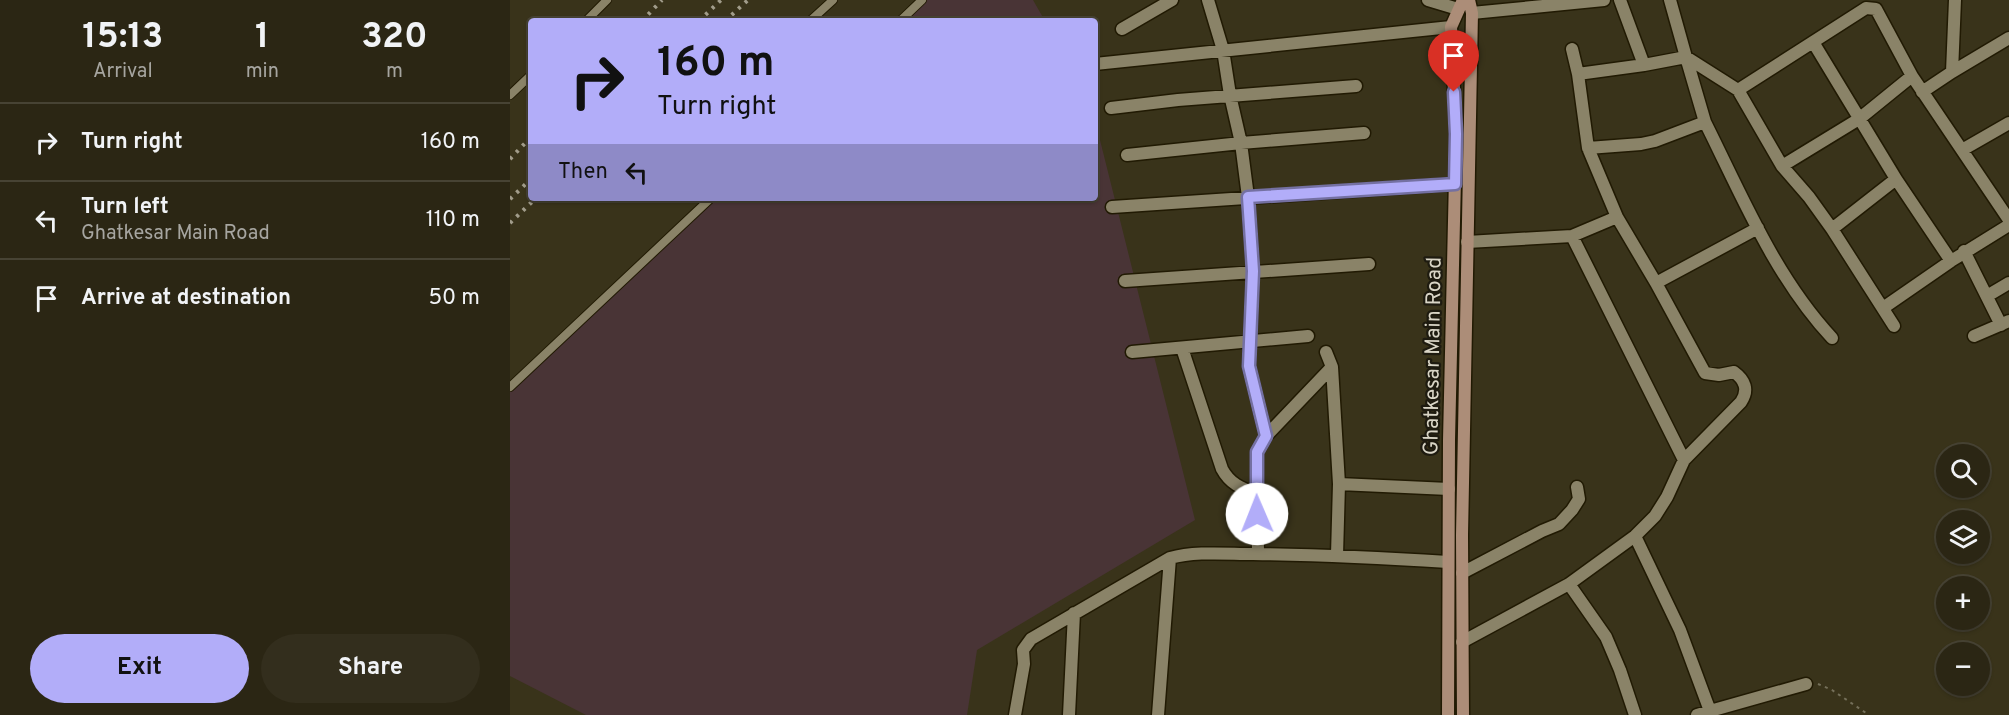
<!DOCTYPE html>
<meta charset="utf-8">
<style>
:root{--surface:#2b2614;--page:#332e1d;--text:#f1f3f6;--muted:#a6a5a0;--line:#474334;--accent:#b2adf9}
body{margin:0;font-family:Overpass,sans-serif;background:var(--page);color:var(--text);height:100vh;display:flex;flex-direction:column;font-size:22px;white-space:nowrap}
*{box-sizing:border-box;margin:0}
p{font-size:20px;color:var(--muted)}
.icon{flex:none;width:33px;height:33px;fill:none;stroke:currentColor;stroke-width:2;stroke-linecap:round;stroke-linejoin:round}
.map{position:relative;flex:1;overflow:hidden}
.side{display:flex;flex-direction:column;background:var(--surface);width:510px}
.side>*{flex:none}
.top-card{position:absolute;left:18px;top:18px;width:570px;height:183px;border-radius:6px;box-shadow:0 2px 4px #0004,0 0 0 2px var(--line);background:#b2adf9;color:#111;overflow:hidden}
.controls{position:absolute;left:1426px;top:444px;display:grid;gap:12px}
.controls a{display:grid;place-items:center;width:54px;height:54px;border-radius:50%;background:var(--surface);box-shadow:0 2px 4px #0004,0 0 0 2px var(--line);font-size:30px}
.pin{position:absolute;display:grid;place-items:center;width:51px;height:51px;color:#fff;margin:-62px -26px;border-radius:50% 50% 50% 0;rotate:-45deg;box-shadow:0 0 6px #0007}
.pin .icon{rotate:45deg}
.me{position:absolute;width:66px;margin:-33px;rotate:359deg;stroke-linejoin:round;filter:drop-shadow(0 0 4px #0008)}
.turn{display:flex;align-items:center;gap:21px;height:126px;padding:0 30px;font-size:27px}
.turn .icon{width:78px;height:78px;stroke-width:2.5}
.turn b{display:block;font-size:42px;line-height:51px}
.then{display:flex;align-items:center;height:57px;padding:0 30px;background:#0003;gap:12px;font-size:22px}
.eta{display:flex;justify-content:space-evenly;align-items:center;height:102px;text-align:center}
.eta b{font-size:36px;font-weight:700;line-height:42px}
.cta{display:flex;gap:12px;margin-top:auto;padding:12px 30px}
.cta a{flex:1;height:69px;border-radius:36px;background:var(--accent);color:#111;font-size:24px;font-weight:700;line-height:69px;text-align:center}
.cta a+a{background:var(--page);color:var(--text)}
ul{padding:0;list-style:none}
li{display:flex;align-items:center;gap:18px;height:78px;padding:0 30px;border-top:2px solid var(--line)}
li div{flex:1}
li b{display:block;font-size:22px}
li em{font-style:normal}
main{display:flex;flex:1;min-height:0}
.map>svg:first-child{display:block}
.industrial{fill:#493436}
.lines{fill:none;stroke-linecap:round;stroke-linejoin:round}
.service-casing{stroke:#211a03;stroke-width:10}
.minor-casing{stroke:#211a03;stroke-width:15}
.secondary-casing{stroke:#211a03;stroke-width:15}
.path{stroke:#746f59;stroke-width:2;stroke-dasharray:3 4.5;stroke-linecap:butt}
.service{stroke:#8a8368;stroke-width:8}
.minor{stroke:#8a8368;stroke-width:12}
.secondary{stroke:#ac8d78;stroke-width:12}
.rail{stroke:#a19c8a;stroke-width:4;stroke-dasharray:3 6;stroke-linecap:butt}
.route-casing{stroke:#7470a2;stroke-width:15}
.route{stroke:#b2adf9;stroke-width:10}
.labels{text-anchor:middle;stroke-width:4.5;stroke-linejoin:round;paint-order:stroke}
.street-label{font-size:21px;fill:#d9d5c6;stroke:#1e1b10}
</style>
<main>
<section class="side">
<div class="eta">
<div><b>15:13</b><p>Arrival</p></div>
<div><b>1</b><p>min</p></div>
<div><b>320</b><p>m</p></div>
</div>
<ul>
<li><svg class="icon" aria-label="right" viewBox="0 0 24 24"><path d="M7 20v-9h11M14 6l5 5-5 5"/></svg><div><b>Turn right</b></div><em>160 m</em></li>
<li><svg class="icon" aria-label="left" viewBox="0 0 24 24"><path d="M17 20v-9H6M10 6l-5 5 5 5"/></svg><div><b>Turn left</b><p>Ghatkesar Main Road</p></div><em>110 m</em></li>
<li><svg class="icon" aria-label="arrive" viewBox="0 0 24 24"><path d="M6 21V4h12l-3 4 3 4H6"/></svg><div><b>Arrive at destination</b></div><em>50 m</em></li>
</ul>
<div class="cta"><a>Exit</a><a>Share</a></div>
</section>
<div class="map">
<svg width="1499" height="715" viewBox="0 0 1499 715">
<rect width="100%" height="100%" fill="#39331a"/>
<path class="industrial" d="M415 0H523L535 21H393Z
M585 120 685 520 467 650 457 715H76L0 676V392L205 198H585Z"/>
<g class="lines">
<defs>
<path id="service" d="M76 21 97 0
M300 21 323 0
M390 21 412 0
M0 95 21 75
M0 387 201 198"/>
<path id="minor" d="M698 0 713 50 720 95 731 143 738 197 743 271 739 366 756 436 747 452 748 554
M918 0 948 9
M1110 0 1134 65 1176 57 1160 0
M962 13 1094 0
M612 29 662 0
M1303 42 1386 179 1441 261 1499 225
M585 64 941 27
M1442 72 1499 38
M1068 74 1134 65
M1228 90 1356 8 1366 9 1402 76 1499 220
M1412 92 1442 72 1445 0
M601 108 668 100 846 86
M1195 122C1232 196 1265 277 1322 338
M1078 148 1131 144 1145 141 1195 122 1176 57 1228 90 1272 166 1299 197 1322 229 1384 326
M1452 150 1499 123
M617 155 731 143 854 133
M1272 166 1349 119 1402 76
M602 207 945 184
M1107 217 1146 283 1248 228
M1322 229 1386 179
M1062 236 1174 460
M957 242 1062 236 1107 217 1078 148 1068 74 1062 49
M1454 251 1491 325
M615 281 859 264
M1477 296 1499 283
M1373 308 1441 261
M1464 336 1499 321
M672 348 712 469C720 484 731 488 747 494
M622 352 798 336
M816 352 822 367 829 484 827 555
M756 436 822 367
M829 484 939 489
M1125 536 1170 630 1200 711 1296 684
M952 573 1032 531 1049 524 1062 510 1069 499 1067 487
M1059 584 1096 637 1110 670 1125 715
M952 642 1059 584 1125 536 1145 516 1157 497 1174 460 1231 402C1239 390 1235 380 1224 372L1209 375 1195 373 1146 283
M505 715 514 664 513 650 521 639 660 558C686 551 716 554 743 554 808 555 873 558 938 562
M559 715 564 613
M648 715 660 558
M1187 715 1200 711 1202 715"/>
<path id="secondary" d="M938 715 939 440 946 134 941 27 953 0
M953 715 952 535 962 13 959 0"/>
</defs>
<use href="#service" class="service-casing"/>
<use href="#minor" class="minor-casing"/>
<use href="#secondary" class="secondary-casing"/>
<path class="path" d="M1308 684 1322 690 1359 715"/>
<use href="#service" class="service"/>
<use href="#minor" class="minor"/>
<use href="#secondary" class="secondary"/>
<path class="rail" d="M132 21 152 0
M189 21 211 0
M215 21 238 0
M0 159 21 137
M0 199 21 179
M0 223 26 198"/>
</g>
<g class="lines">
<defs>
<path id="route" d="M747 514V452L756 436 739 366 743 271 738 197 945 184 946 134 944 92"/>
</defs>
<use href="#route" class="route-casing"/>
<use href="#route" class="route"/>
</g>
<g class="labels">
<g class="street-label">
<text transform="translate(922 356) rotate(-89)" y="7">Ghatkesar Main Road</text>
</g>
</g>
</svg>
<div class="controls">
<a><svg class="icon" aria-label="search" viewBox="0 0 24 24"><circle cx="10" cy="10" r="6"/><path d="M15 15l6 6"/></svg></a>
<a><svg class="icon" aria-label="layers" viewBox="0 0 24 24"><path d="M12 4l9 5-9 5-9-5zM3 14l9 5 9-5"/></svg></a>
<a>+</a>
<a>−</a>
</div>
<div class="pin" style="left:944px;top:92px;background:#d93025"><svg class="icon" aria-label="arrive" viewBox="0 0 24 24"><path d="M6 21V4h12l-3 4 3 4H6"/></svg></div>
<svg class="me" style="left:747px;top:514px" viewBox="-20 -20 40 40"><circle r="19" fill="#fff"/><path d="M0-13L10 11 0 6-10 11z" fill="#b2adf9"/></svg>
<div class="top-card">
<div class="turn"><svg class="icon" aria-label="right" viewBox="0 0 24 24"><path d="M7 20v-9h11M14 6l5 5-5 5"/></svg><div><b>160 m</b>Turn right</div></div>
<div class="then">Then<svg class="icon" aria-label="left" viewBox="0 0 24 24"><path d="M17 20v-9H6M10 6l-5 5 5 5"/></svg></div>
</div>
</div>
</main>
